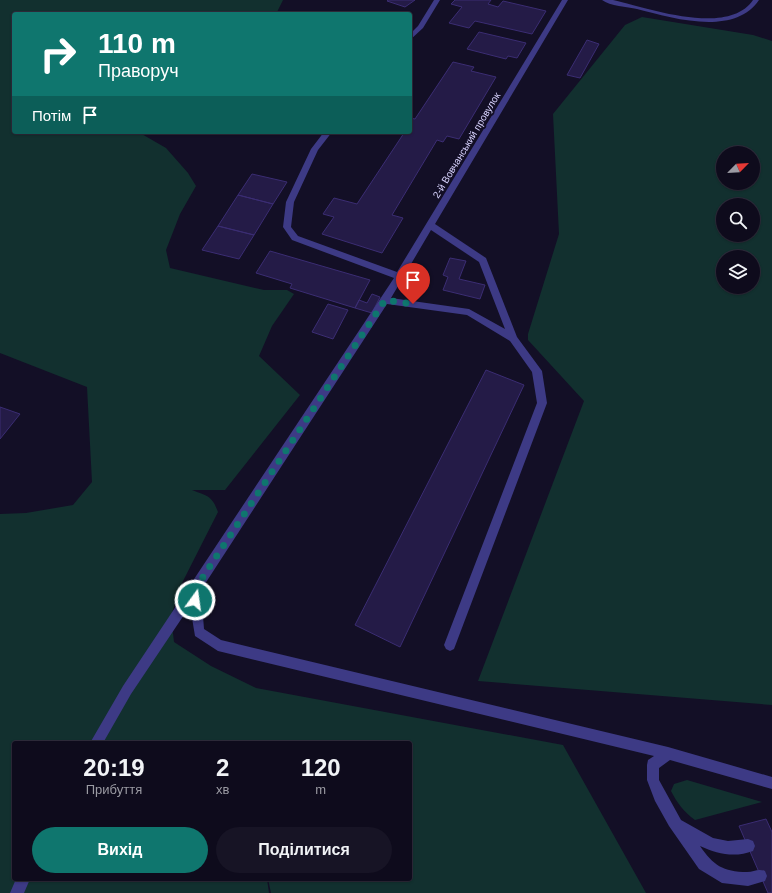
<!DOCTYPE html>
<html lang="uk">
<meta charset="utf-8">
<style>
:root{--surface:#0e0b1c;--page:#171425;--text:#f1f3f6;--muted:#9b9ba3;--line:#2e2b3b;--accent:#0f766e}
body{margin:0;font-family:Arial,sans-serif;background:var(--page);color:var(--text);height:100vh;display:flex;flex-direction:column;font-size:15px;white-space:nowrap}
*{box-sizing:border-box;margin:0}
p{font-size:13px;color:var(--muted)}
.icon{flex:none;width:22px;height:22px;fill:none;stroke:currentColor;stroke-width:2;stroke-linecap:round;stroke-linejoin:round}
.map{position:relative;flex:1;overflow:hidden}
.sheet{position:absolute;left:12px;top:741px;width:400px;height:140px;display:flex;flex-direction:column;background:var(--surface);border-radius:4px;box-shadow:0 1px 3px #0004,0 0 0 1px var(--line)}
.sheet>*{flex:none}
.hud{position:absolute;left:12px;top:12px;width:400px;height:122px;border-radius:4px;box-shadow:0 1px 3px #0004,0 0 0 1px var(--line);background:#0f766e;color:#fff;overflow:hidden}
.needle{width:26px;rotate:66deg}
.buttons{position:absolute;left:716px;top:146px;display:grid;gap:8px}
.buttons a{display:grid;place-items:center;width:44px;height:44px;border-radius:50%;background:var(--surface);box-shadow:0 1px 3px #0004,0 0 0 1px var(--line);font-size:20px}
.pin{position:absolute;display:grid;place-items:center;width:34px;height:34px;color:#fff;margin:-41px -17px;border-radius:50% 50% 50% 0;rotate:-45deg;box-shadow:0 0 4px #0007}
.pin .icon{rotate:45deg}
.me{position:absolute;width:44px;margin:-22px;rotate:14deg;stroke-linejoin:round;filter:drop-shadow(0 0 3px #0008)}
.turn{display:flex;align-items:center;gap:14px;height:84px;padding:0 20px;font-size:18px}
.turn .icon{width:52px;height:52px;stroke-width:2.5}
.turn b{display:block;font-size:28px;line-height:34px}
.then{display:flex;align-items:center;height:38px;padding:0 20px;background:#0003;gap:8px;font-size:15px}
.eta{display:flex;justify-content:space-evenly;align-items:center;height:68px;text-align:center}
.eta b{font-size:24px;font-weight:700;line-height:28px}
.button{display:flex;gap:8px;margin-top:auto;padding:8px 20px}
.button a{flex:1;height:46px;border-radius:24px;background:var(--accent);color:#fff;font-size:16px;font-weight:700;line-height:46px;text-align:center}
.button a+a{background:var(--page);color:var(--text)}
.map>svg:first-child{display:block}
.green{fill:#12302f;fill-rule:evenodd}
.building{fill:#241b47;stroke:#3b2d73}
.lines{fill:none;stroke-linecap:round;stroke-linejoin:round}
.lane{fill:#3d3a85;fill-rule:evenodd}
.route{stroke:#0f766e;stroke-width:7;stroke-dasharray:0 12.6}
.labels{text-anchor:middle;stroke-width:4;stroke-linejoin:round;paint-order:stroke}
.far-street-label{font-size:10px;fill:#d9d4ff;stroke:#130f26}
</style>
<div class="map">
<svg width="772" height="893" viewBox="0 0 772 893">
<rect width="100%" height="100%" fill="#130f26"/>
<path class="green" d="M0 0H283L276 14H14V132H142L140 133 166 148 188 173 196 186 180 214 166 250 170 268 264 290H287L294 294 272 326 259 356 300 395 225 490H192C207 496 212 495 218 512L181 585 171 616 174 642 211 666 256 688 563 745 646 893H271L268 879H410V743H14V879H267L269 893H0V514L26 513 73 505 92 482 87 387 0 353Z
M642 17 753 35 772 41V705L478 681 584 401 528 340V334L559 234 553 114 625 25ZM723 153H753V183H723ZM723 205H753V235H723ZM723 257H753V287H723Z
M687 780 762 802 695 820C684 812 677 803 671 791L674 784Z"/>
<path class="building" d="M388 0H415L405 7 387 1Z
M455 0H491L488 4 498 7 503 1 546 11 532 34 475 21 469 28 449 23 462 7 451 4Z
M479 32 526 43 517 58 508 56 506 59 467 49Z
M587 40 599 44 580 78 567 75Z
M453 62 474 67 471 71 496 77 459 139 447 136 443 142 437 140 392 215 403 218 382 253 322 234 334 217 323 214 334 198 357 204 404 133 400 132H410V118L415 119Z
M252 174 287 182 273 204 238 195Z
M238 195 273 204 254 235 218 226Z
M218 226 254 235 239 259 202 250Z
M270 251 370 280 355 308 290 288 292 284 256 273Z
M450 258 466 261 459 279 485 285 480 299 443 290 448 277 443 275Z
M372 294 380 297 372 313 355 308 359 300 367 303Z
M328 304 348 310 333 339 312 332Z
M486 370 524 385 400 647 355 625Z
M0 407 20 414 0 439Z
M766 819 772 832V893H768L739 826Z"/>
<g class="lines">
<path class="lane" d="M434 0H440L423 28 410 40V34L418 26Z
M562 0H568L435 224 486 258 517 337 542 371 547 403 454 649 450 651 446 649 444 645 537 403 532 372 510 341 467 315 387 304 201 590 204 629 221 640 668 747 772 777V789L670 760 659 768V780L681 820 713 838 728 841 748 839 753 841 755 846 753 851C735 858 717 854 700 846 713 865 723 872 747 872 754 872 758 868 765 871L767 876 765 881 748 886 722 883 699 869 669 826 655 801 647 780V765L648 760 654 756 218 651 195 636 190 606 131 694 103 743H90L123 686 394 278 292 240 283 227 286 202 311 149 324 132H332L318 150 294 202 291 227 298 236 397 272ZM431 230 479 262 505 329 469 309 391 298Z
M602 0H613C648 8 728 37 753 0H759C734 37 672 18 637 9 627 7 610 6 602 0Z
M16 879H30L24 893H10Z"/>
</g>
<g class="lines">
<path class="route" d="M195 600V589L385 300 413 304"/>
</g>
<g class="labels">
<g class="far-street-label">
<text transform="translate(466 145) rotate(-59)" y="4">2-й Вовчанський провулок</text>
</g>
</g>
</svg>
<div class="buttons">
<a><svg class="needle" viewBox="-14 -14 28 28"><path d="M0-13l5 13h-10z" fill="#e53935"/><path d="M0 13l5-13h-10z" fill="#9b9ba3"/></svg></a>
<a><svg class="icon" aria-label="search" viewBox="0 0 24 24"><circle cx="10" cy="10" r="6"/><path d="M15 15l6 6"/></svg></a>
<a><svg class="icon" aria-label="layers" viewBox="0 0 24 24"><path d="M12 4l9 5-9 5-9-5zM3 14l9 5 9-5"/></svg></a>
</div>
<div class="pin" style="left:413px;top:304px;background:#d93025"><svg class="icon" aria-label="arrive" viewBox="0 0 24 24"><path d="M6 21V4h12l-3 4 3 4H6"/></svg></div>
<svg class="me" style="left:195px;top:600px" viewBox="-20 -20 40 40"><circle r="17" fill="#0f766e" stroke="#fff" stroke-width="3"/><path d="M0-11L8 9 0 5-8 9z" fill="#fff"/></svg>
<div class="hud">
<div class="turn"><svg class="icon" aria-label="right" viewBox="0 0 24 24"><path d="M7 20v-9h11M14 6l5 5-5 5"/></svg><div><b>110 m</b>Праворуч</div></div>
<div class="then">Потім<svg class="icon" aria-label="arrive" viewBox="0 0 24 24"><path d="M6 21V4h12l-3 4 3 4H6"/></svg></div>
</div>
<section class="sheet">
<div class="eta">
<div><b>20:19</b><p>Прибуття</p></div>
<div><b>2</b><p>хв</p></div>
<div><b>120</b><p>m</p></div>
</div>
<div class="button"><a>Вихід</a><a>Поділитися</a></div>
</section>
</div>
